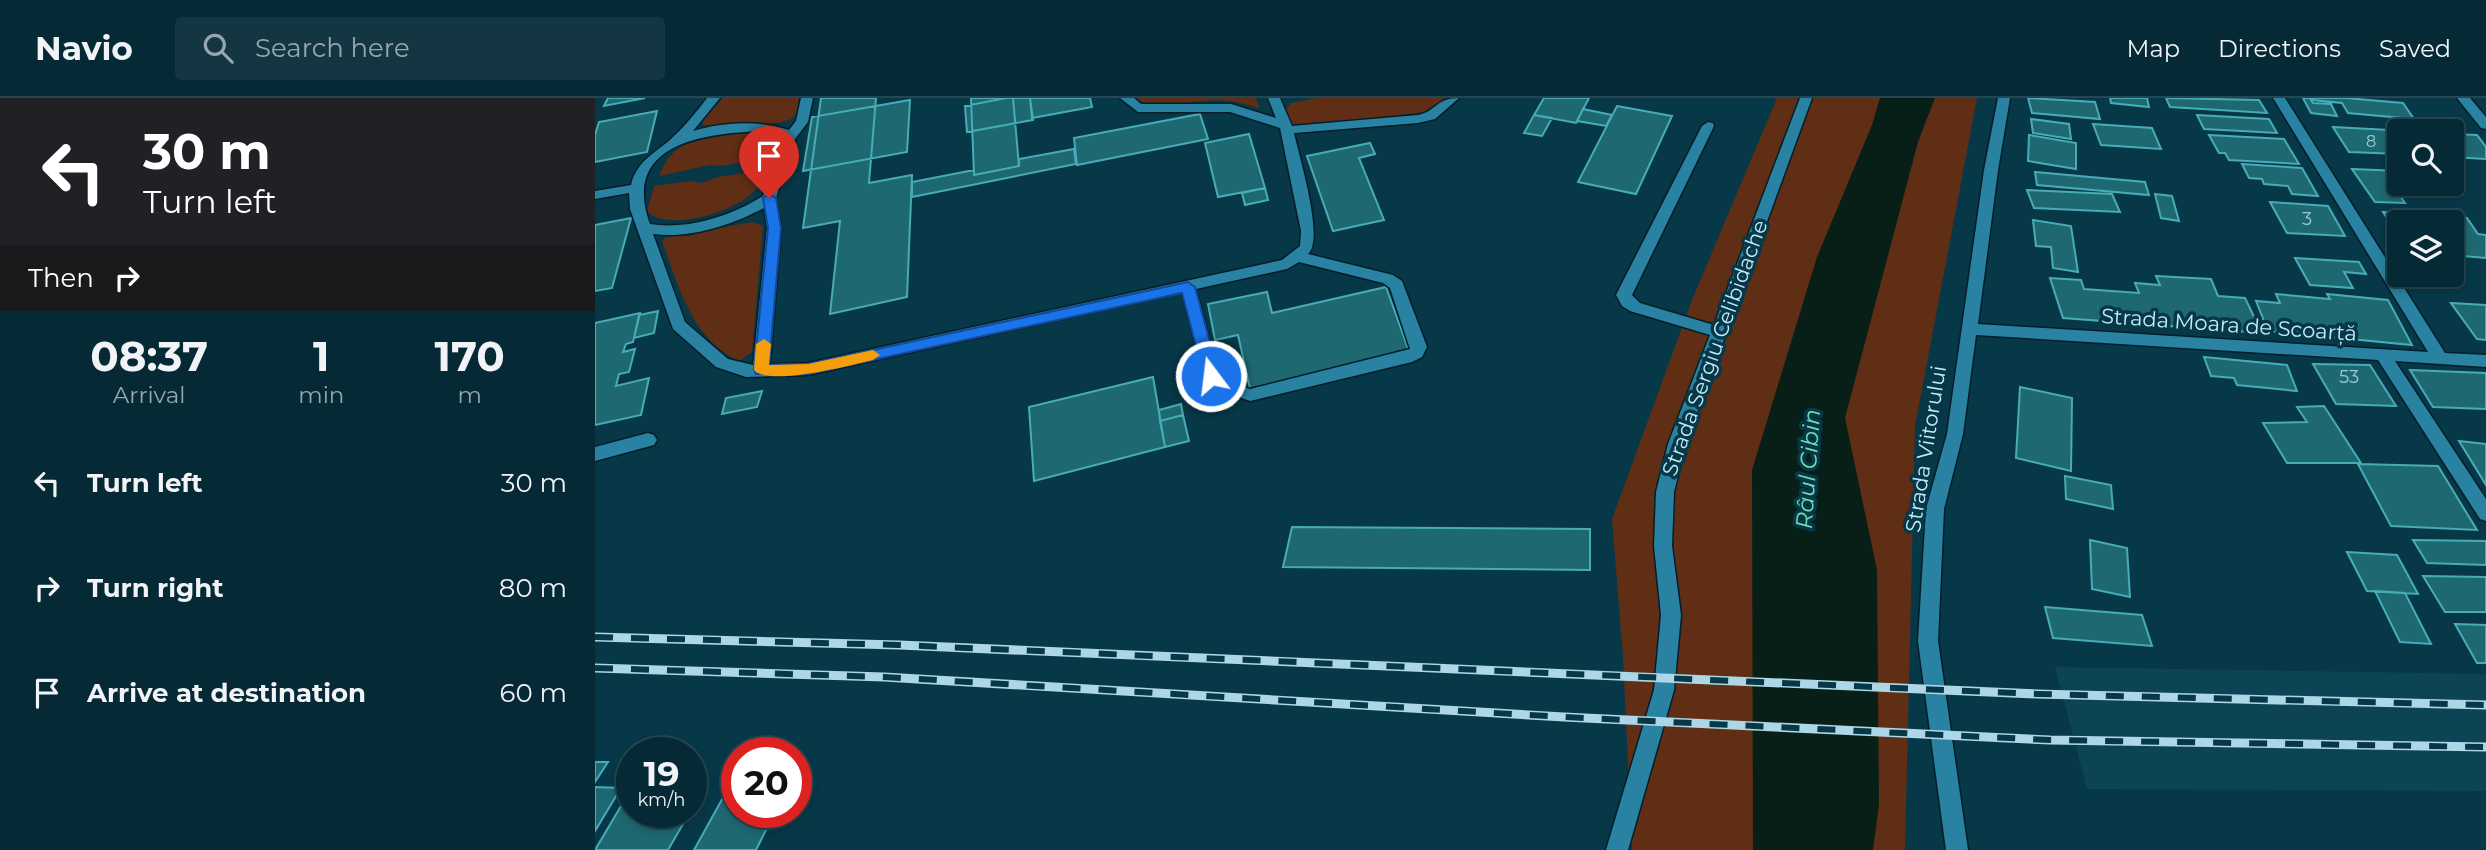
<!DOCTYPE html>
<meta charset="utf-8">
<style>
:root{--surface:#052a36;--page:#133642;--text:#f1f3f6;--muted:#97a7ad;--line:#264651}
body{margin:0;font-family:Montserrat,sans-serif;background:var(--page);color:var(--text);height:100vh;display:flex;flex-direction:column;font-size:26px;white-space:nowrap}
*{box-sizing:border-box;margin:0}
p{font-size:23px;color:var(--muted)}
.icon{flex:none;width:38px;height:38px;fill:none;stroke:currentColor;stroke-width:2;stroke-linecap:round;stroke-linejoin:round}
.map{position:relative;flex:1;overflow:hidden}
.panel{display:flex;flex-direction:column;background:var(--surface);width:595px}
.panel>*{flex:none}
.guide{background:#202124;color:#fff;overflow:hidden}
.buttons{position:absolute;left:1792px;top:21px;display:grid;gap:14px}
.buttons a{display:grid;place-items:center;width:77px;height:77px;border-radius:7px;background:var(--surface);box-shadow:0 4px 10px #0003,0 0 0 2px var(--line);font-size:35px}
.speed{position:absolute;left:21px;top:639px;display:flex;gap:14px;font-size:35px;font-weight:700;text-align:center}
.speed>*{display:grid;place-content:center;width:91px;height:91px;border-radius:50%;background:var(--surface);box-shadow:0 4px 10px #0003,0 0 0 2px var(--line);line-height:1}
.speed small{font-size:18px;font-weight:400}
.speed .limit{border:10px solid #d22;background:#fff;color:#111}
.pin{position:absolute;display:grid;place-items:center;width:60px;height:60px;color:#fff;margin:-72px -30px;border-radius:50% 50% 50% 0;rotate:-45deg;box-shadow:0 0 7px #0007}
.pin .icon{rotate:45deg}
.me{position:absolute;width:77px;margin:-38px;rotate:345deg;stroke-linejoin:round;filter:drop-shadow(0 0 5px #0008)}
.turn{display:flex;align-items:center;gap:24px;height:147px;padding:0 28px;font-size:32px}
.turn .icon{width:91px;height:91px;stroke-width:2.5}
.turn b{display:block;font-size:49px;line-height:60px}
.then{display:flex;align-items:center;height:66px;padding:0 28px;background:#0003;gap:14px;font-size:26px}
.eta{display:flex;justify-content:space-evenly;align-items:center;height:119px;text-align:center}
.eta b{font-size:42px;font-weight:700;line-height:49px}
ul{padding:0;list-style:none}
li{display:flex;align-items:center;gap:21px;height:105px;padding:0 28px}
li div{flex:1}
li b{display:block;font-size:26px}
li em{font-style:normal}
header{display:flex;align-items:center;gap:42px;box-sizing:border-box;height:98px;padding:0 35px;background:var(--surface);border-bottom:2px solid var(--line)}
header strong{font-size:33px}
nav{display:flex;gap:38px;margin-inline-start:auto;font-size:24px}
.search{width:490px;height:63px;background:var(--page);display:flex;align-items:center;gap:18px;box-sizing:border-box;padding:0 24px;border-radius:7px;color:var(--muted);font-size:26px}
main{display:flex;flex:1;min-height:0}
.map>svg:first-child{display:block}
.built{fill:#0c4456}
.green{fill:#602e14}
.water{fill:#071f16}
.building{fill:#1e6971;stroke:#47acb7;stroke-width:2}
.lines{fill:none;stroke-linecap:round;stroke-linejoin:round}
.minor-casing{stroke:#031e28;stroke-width:3}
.minor{fill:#2982a1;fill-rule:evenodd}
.rail-casing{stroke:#add6e6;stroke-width:9}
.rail{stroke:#073848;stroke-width:6;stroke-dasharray:18;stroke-linecap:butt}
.route{fill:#1a73e8;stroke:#114b97;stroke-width:2}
.slow{fill:#f59e0b}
.labels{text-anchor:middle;stroke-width:7;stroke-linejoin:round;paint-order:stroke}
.far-number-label{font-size:16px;fill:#9acad8}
.number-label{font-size:18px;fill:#9acad8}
.street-label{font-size:21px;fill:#c3ebfb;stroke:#073848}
.water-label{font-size:23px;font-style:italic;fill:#73dfb4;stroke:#073848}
</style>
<header>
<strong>Navio</strong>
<div class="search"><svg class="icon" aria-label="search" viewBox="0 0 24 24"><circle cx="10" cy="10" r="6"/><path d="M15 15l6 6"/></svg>Search here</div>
<nav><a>Map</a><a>Directions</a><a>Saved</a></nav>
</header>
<main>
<section class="panel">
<div class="guide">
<div class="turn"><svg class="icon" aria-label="left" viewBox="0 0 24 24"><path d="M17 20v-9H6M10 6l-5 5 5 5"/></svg><div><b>30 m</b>Turn left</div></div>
<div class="then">Then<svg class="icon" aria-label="right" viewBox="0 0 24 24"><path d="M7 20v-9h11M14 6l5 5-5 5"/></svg></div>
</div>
<div class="eta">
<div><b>08:37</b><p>Arrival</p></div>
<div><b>1</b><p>min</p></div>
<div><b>170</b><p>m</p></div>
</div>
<ul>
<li><svg class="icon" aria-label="left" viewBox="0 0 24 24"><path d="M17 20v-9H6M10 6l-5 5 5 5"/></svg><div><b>Turn left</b></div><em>30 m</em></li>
<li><svg class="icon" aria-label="right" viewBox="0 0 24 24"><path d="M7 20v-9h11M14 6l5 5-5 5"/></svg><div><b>Turn right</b></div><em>80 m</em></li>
<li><svg class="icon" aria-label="arrive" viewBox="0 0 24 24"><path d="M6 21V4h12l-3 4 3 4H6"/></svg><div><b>Arrive at destination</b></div><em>60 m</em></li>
</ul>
</section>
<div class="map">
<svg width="1891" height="752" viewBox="0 0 1891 752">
<rect width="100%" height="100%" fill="#073848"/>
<path class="built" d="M1460 569 1891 576V693L1492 691Z"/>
<path class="green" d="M128 0H204L201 16 196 21 184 25 108 27 107 22Z
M540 0H661L664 10C650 6 636 2 621 2 600 2 555 14 540 0Z
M722 0H850L830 14 713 28 697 27 690 12 696 5Z
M1182 0H1382L1320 328 1310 752H1037L1028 559 1017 421 1097 202Z
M150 33 171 37 176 44 172 61 125 68 115 67 64 78C79 38 112 38 150 33Z
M169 72C167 80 166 86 160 92 143 113 73 135 52 113L59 88 95 83 107 85 123 79Z
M158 124 168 128 157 254 144 263C97 242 83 187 67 143L71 139Z"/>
<path class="water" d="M1285 0H1340L1323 44 1250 320 1282 472 1284 706 1278 752H1158L1157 372 1222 159 1277 27Z"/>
<path class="building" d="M13 0H50L9 8Z
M226 0H281L274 85 317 77 312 199 235 216 245 123 208 130Z
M376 0H418L424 68 379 77Z
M411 0H435L438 22 372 34 370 8Z
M435 0H495L497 9 437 20Z
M949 0H994L981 25 939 17Z
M1433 0 1500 4 1505 21 1437 15Z
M1515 0H1552L1554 9 1516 5Z
M1571 0 1664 2 1672 15 1575 9Z
M1708 0H1751L1808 5 1819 21 1753 15 1747 5 1716 2 1718 5 1736 6 1742 18 1716 15Z
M315 2 312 54 208 73 217 19Z
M1022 8 1077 18 1041 96 983 84Z
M988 11 1017 17 1011 28 982 23Z
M62 13 52 54 0 64V37L4 24Z
M605 16 613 41 482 67 479 40Z
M939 17 957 20 947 38 929 35Z
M1602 17 1674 21 1682 35 1609 31Z
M1436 21 1474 26 1476 41 1438 35Z
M1498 26 1557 30 1566 51 1506 47Z
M1738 29 1814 33H1804V56L1754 54Z
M654 36 670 90 623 99 610 45Z
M1857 36 1882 37 1891 49V61L1857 59Z
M1434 37 1481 45V71L1433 63Z
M1614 37 1689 41 1704 66 1634 62 1630 55H1624Z
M775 45 780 56 764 60 789 122 738 133 712 58Z
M479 51 481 66 317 99V84L379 72V77L424 68V61Z
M1647 66 1707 70 1723 98 1697 96 1693 88 1669 86 1667 81 1654 80Z
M1757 71 1804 73V86H1832L1842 99 1805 98 1810 105 1780 104Z
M1440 74 1550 84 1554 97 1442 87Z
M670 90 673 102 650 107 647 95Z
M1432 92 1517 96 1525 114 1439 110Z
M1560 96 1577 98 1584 123 1566 120Z
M1675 104 1733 108 1750 138 1692 135Z
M1788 114 1872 120 1883 136 1891 137V160L1857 157V124H1804V141Z
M36 120 17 190 0 193V127Z
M1438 122 1476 128 1483 174 1458 170 1456 149 1441 148Z
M1700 160 1764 164 1771 176 1749 174 1758 190 1715 187Z
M1561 178 1616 181 1623 198 1650 200 1667 235 1468 220 1455 180 1486 182 1489 191 1544 195 1540 185 1565 187Z
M791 189 814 253 655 291 643 237 620 242 613 206 672 194 677 215Z
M1681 196 1735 201 1732 196 1793 202 1817 247 1673 233 1661 203 1685 205Z
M1856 205 1891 207V242L1882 241Z
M63 213 59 235 39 240 44 217Z
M45 215 38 244 31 246 28 254 40 251 34 274 24 276 21 288 54 280 46 317 0 327V225Z
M1609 259 1692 267 1702 293 1642 287 1639 280 1616 278Z
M1718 266 1775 267 1801 308 1741 306Z
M1815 272 1891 275V311L1838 309Z
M558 279 570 349 439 383 434 309Z
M1425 289 1477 300 1476 373 1421 360Z
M167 293 162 309 127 316 131 300Z
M586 306 588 317 565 323 564 312Z
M1729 308 1766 365H1692L1668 325 1712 324 1702 309Z
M588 317 594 343 570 349 565 323Z
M1864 343 1891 346V387Z
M1763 366 1843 368 1882 432 1796 428Z
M1470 378 1516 387 1518 411 1471 401Z
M697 429 995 431V472L688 469Z
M1495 442 1532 450 1535 499 1497 491Z
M1818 442 1891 443V467L1832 465Z
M1752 454 1802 457 1823 496 1772 493Z
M1828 478 1891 479V514H1850Z
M1780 493 1810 495 1836 546 1805 544Z
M1450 509 1547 517 1557 548 1458 540Z
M1860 526 1891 527V565H1882Z
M0 664H13L0 684Z
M141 676 142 714H180L161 752H99Z
M0 689 26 690 0 733Z
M29 703H37V714H95L73 752H0Z"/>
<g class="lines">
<defs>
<path id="minor" d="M112 0H125L98 33C129 24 163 22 194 32L201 23 206 0H218L213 24 200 41 181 100 186 130 175 266 213 265 687 162 705 148 706 133 685 30 635 14H543L525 0H539L546 6H636L681 20 673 0H685L697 28 823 17C842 13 841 0 864 0L840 21 823 25 699 35C704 58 730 142 713 156L798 177 807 183 832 249 827 259 817 264 655 303 621 291 610 282 587 194 213 277 151 279 121 269 78 231 35 111 34 95 0 101V93L36 87C42 61 63 54 79 38 91 27 102 13 112 0ZM170 33 187 40 168 98C136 118 93 132 55 126 25 44 112 35 170 33ZM169 110 172 130 158 267 133 261 90 224 58 136C95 141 137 127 169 110ZM704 164 788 185 795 190 815 251 655 291 633 283 623 275 601 191 692 171Z
M1205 0H1217L1091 346 1079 394 1077 448 1086 517 1079 592 1033 752H1011L1059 592 1066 517 1059 448 1061 394 1073 346 1115 237 1035 213 1027 208 1021 197 1107 28 1113 24 1118 25 1119 28 1037 197 1045 205 1119 227Z
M1403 0H1415L1403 72 1383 226 1833 254 1678 0H1690L1850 255 1891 257V269L1800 263 1891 401V423L1885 421 1783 262 1381 237 1368 336 1349 411 1343 543 1373 752H1351L1323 543 1331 411 1352 336 1389 72Z
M1862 0H1875L1891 19V31L1886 30Z
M53 335 59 337 62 342 59 347 0 363V349Z"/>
</defs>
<use href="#minor" class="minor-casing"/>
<use href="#minor" class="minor"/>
<defs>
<path id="rail" d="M0 539 304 547 1442 596 1891 607
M0 570 289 579 969 619 1455 642 1891 649"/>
</defs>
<use href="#rail" class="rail-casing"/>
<use href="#rail" class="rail"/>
</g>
<path class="route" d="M174 96 181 100 186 130 174 267 213 266 593 184 600 189 624 278 616 283 609 278 587 195 213 276H161L159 272 173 130 168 100Z"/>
<path class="slow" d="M169 241 176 246 174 267 213 266 278 252 285 257 278 262C257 267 173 289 159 272L161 246Z"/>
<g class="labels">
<g class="far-number-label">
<text x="1776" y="49">8</text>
</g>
<g class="number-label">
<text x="1712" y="127">3</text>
<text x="1754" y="285">53</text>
</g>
<g class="street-label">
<text transform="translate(1634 227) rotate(4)" y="7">Strada Moara de Scoarță</text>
<text transform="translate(1120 250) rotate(-70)" y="7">Strada Sergiu Celibidache</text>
<text transform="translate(1331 351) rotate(-81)" y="7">Strada Viitorului</text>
</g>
<g class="water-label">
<text transform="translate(1213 371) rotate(-86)" y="8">Râul Cibin</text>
</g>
</g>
</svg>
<div class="buttons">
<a><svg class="icon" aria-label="search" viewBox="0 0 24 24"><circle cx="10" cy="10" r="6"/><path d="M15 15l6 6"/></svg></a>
<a><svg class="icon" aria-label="layers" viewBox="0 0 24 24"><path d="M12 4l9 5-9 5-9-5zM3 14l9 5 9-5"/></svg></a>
</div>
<div class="speed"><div>19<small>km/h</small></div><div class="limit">20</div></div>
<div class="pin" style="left:174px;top:100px;background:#d93025"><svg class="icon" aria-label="arrive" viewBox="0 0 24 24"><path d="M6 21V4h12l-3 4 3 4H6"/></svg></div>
<svg class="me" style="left:616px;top:278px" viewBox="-20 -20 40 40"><circle r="17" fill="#1a73e8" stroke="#fff" stroke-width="3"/><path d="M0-11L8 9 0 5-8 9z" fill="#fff"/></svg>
</div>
</main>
